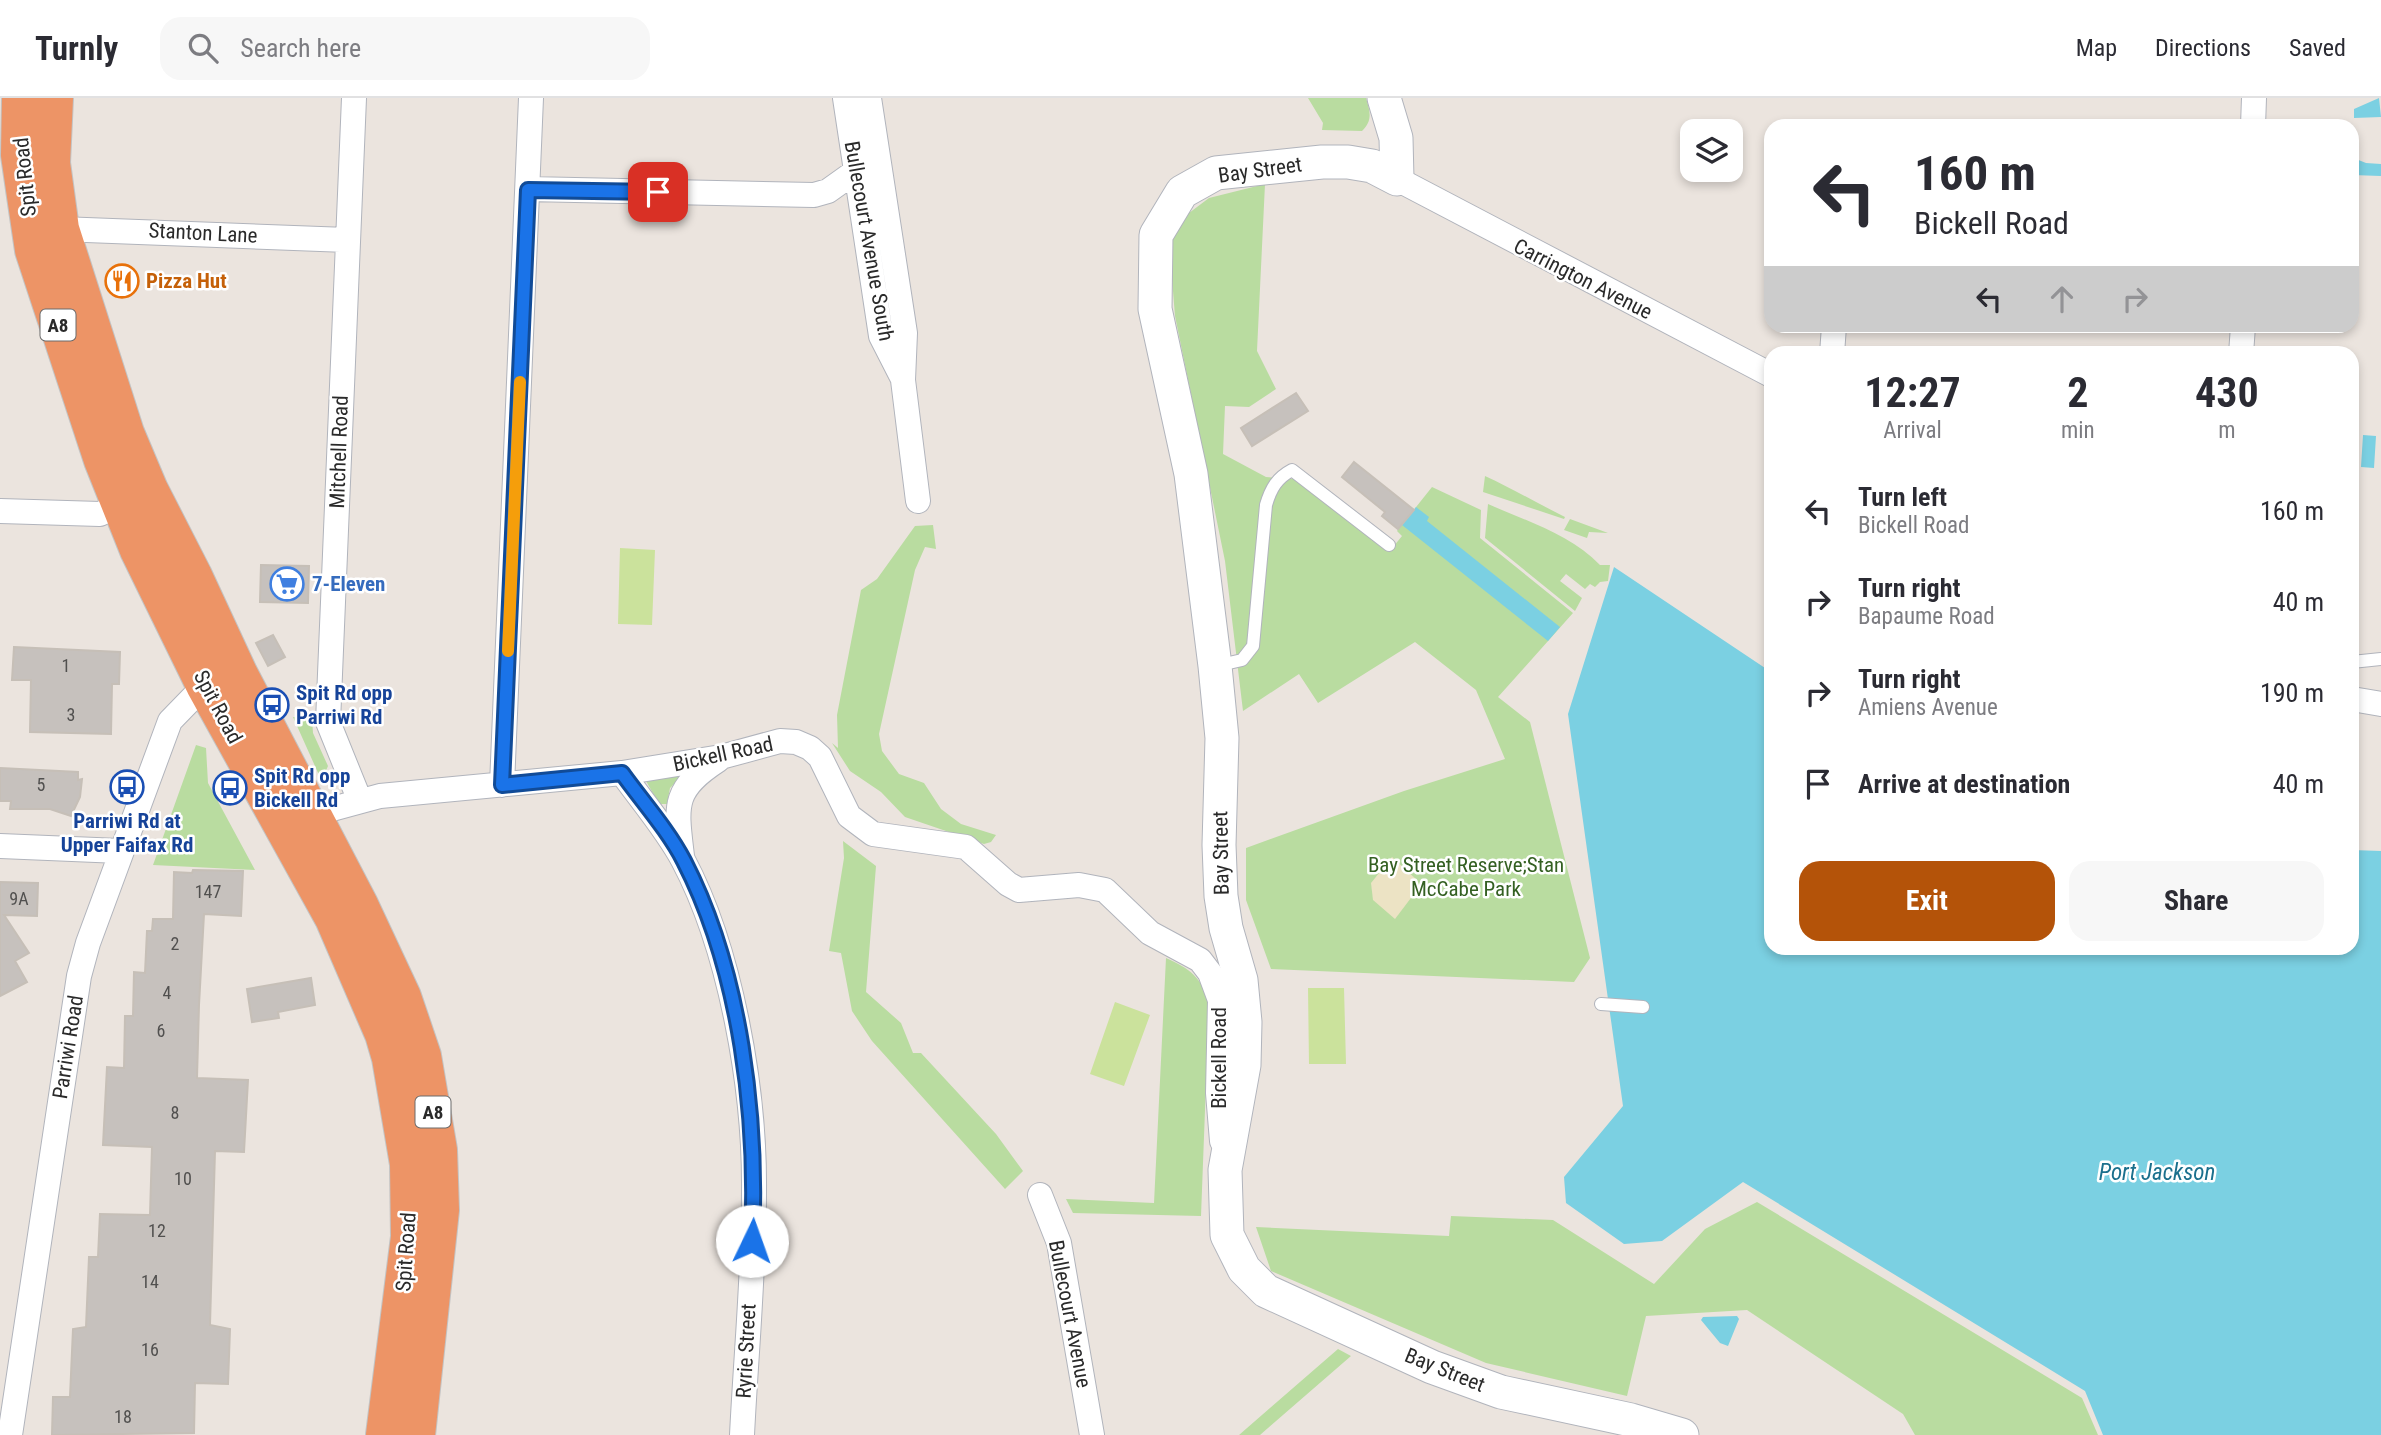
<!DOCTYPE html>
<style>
:root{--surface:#fff;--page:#f7f7f7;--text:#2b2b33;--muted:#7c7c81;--line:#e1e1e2;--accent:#b45309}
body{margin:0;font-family:"Roboto Condensed",sans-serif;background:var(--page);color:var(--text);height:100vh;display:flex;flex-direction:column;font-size:26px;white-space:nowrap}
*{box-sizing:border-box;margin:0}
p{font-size:23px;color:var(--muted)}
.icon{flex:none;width:38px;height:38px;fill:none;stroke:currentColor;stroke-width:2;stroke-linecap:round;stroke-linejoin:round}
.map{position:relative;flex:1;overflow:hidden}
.sheet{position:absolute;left:1764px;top:248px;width:595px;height:609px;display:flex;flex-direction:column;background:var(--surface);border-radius:21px;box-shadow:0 4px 10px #0003}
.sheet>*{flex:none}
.hud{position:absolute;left:1764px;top:21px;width:595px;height:214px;border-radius:21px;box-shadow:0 4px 10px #0003;background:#fff;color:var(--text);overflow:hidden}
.fabs{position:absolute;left:1680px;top:21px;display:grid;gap:14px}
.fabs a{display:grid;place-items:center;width:63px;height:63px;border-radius:14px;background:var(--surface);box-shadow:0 4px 10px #0003;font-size:35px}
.pin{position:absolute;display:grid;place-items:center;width:60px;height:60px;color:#fff;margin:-30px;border-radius:14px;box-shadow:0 4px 10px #0006}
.me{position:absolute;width:77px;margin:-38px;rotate:3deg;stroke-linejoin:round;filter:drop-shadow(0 0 5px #0008)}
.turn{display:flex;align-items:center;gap:24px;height:147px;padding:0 35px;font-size:32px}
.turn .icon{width:91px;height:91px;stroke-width:2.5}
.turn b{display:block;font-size:49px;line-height:60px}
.lanes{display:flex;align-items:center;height:66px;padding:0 35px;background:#0003;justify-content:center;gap:35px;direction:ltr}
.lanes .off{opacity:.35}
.eta{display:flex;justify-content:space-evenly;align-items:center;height:119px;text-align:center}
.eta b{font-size:42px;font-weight:700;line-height:49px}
.primary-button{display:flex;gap:14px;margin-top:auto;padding:14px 35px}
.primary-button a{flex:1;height:80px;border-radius:21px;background:var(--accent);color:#fff;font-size:28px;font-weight:700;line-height:80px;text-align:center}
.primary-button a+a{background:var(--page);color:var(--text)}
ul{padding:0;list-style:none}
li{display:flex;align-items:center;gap:21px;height:91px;padding:0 35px}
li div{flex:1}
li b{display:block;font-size:26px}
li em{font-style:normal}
header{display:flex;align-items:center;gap:42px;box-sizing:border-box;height:98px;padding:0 35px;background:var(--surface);border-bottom:2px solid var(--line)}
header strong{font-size:33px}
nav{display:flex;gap:38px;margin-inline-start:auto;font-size:24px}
.search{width:490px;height:63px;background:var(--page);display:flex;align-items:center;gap:18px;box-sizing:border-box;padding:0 24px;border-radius:21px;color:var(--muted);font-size:26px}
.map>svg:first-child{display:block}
.green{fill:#b9dca0}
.sand{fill:#ece3c4}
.pitch{fill:#cbe29c}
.water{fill:#7bd0e2}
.building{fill:#c6c1bd;stroke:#c6bfb7;stroke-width:2}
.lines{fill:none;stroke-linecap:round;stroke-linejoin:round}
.lane-casing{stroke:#b1b4bc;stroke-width:14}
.street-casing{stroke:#b1b4bc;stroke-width:26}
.secondary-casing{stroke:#b1b4bc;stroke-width:35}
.highway-casing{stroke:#c3c3c3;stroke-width:40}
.lane{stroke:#fff;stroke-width:12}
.street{stroke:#fff;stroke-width:24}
.secondary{stroke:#fff;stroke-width:33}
.highway{stroke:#ed9466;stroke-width:38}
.route-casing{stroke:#114b97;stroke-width:18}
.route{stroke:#1a73e8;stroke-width:12}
.slow{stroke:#f59e0b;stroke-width:12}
.labels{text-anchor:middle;stroke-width:5;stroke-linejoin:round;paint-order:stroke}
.number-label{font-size:18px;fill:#51504f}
.shield{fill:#fff;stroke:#6a6a6a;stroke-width:2}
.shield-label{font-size:19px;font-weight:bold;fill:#2a2a2a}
.street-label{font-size:21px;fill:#2a2a2a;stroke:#fff}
.food-label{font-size:21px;font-weight:bold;fill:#c56008;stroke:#fff;text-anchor:start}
.shop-label{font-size:21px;font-weight:bold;fill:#366cbe;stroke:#fff;text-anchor:start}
.transit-label{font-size:21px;font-weight:bold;fill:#164399;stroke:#fff;text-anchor:start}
.park-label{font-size:21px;fill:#346022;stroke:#fff}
.water-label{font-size:23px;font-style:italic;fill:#1b708d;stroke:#fff}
</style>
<header>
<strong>Turnly</strong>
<div class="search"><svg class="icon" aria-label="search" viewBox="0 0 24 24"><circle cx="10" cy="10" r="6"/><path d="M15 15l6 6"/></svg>Search here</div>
<nav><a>Map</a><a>Directions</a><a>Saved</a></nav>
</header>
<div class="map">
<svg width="2381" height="1337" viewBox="0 0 2381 1337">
<rect width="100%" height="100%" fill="#ebe4de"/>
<path class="green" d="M1308 0H1366C1370 13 1373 23 1362 33L1322 32 1323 25Z
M1265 86 1257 253 1276 291 1249 309 1225 308 1223 356 1266 379 1294 381 1389 454 1402 438 1397 433 1432 389 1481 412 1480 440 1573 515 1498 599 1530 624 1590 860 1574 884 1271 871 1246 802V750L1404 693 1505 661 1476 592 1415 544 1318 605 1299 576 1243 613 1225 463 1175 218 1169 143 1185 118 1209 100Z
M1485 378C1511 390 1537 405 1565 419L1564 421 1483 394Z
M1488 406C1526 423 1570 436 1600 467H1610L1608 483 1600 484 1595 489 1590 486 1585 491 1566 476 1560 483 1582 500 1575 513 1485 440Z
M1570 421 1608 435 1589 434 1587 440 1564 432Z
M933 427 936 451 925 449 915 472 879 636 882 653 899 676 924 685 941 711 961 726 996 737 991 744 984 746 905 719 881 694 850 673 832 645 838 650 837 617 861 492 877 481 915 428Z
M293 619 312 620 313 635 328 668 325 675 319 677Z
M196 647 206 650 208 685 255 772 153 767Z
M679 677 680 680 670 690 667 706H659L646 683Z
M843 743 876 768 866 894 901 925 913 955H921L996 1036 1023 1073 1005 1091 872 943 852 913 841 855 829 853 844 760Z
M1166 860C1190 871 1202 879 1209 906L1201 1118 1073 1115 1066 1101 1154 1105Z
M1757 1104 2082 1300 2098 1337H1915L1903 1316 1747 1212 1646 1218 1627 1298 1486 1265 1271 1173 1256 1129 1449 1138 1451 1118 1553 1122 1654 1186 1705 1131Z
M1338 1251 1351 1258 1260 1337H1239Z"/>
<path class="sand" d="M1392 759 1417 782V792L1395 821 1373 802 1371 785Z"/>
<path class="pitch" d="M620 450 655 452 652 527 618 526Z
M1308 890H1344L1346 966H1309Z
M1115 904 1150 917 1124 988 1090 976Z"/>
<path class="water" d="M2379 0 2381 19 2354 20V11Z
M2356 61 2366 65 2381 66V78L2352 77V67Z
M2363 337 2376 338 2374 370 2361 369Z
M1416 409 1429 419 1427 423 1560 529 1548 543 1402 427Z
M1614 469 1771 574V850H2352V752L2381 753V1337H2103L2085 1293 1743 1084 1662 1143 1624 1146 1566 1105 1564 1079 1623 1008 1568 616Z
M1737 1218 1739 1221 1728 1248 1720 1245 1701 1222 1703 1219Z"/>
<path class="building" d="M1296 295 1308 313 1252 348 1241 330Z
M1354 364 1414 412 1398 431 1382 418 1385 414 1342 379Z
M261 467 309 468 308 505 260 504Z
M273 537 285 559 268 568 256 545Z
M14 549 120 554 119 586H112L111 636 30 634 31 582H12Z
M0 670 78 674V682L82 681 80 699 71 718 50 711H10L11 703H0Z
M193 772 243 773 241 818 204 816 199 907 197 980 248 982 244 1054 215 1053 210 1227 230 1231 228 1286 195 1285 194 1335 52 1337 53 1299H70L73 1231 86 1229 89 1159H98L100 1116 150 1117 152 1049 103 1047 107 969 124 970 125 918H133L134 874 145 875 147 833H152L153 821H173L174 774 192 775Z
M0 784 38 785 37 818 4 817 29 855 15 863 27 884 0 898Z
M311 880 315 907 278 914 279 920 252 924 247 891Z"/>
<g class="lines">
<defs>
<path id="lane" d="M2352 564 2381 561
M1216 568 1242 562 1253 548 1266 407C1271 390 1277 380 1292 372L1389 447
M1601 906 1643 909"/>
<path id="street" d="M354 0 328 624 360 703
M845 0 881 238 903 281
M869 0 905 235 903 282 918 403
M2253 28 2254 0
M1397 81 1771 277
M528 91 814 97 828 93 856 73
M60 131 347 142
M1832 256 1834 228
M2241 256 2243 228
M0 413 100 416 132 401
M2352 601 2381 606
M622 675C642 703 667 732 683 762 731 852 755 992 754 1093 754 1174 746 1256 742 1337
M502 687 531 0
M299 720 380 698 622 675 721 659 780 643 796 644 810 650 820 659 849 718 873 736 966 749 1008 786 1019 792 1079 787 1105 792 1150 835 1200 862 1210 875 1220 902 1218 995 1222 1043
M0 748 120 753
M682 758C676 707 672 692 718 662
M1040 1097 1059 1145 1092 1337
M10 1337 79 878 88 845 170 623 205 587"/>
<path id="secondary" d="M1384 0 1396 40 1397 81 1372 68 1348 64H1322L1216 75 1182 94 1156 137 1155 211 1191 376 1215 568 1222 640 1219 747 1221 798 1226 830 1241 882 1245 924 1244 967 1225 1072 1227 1137 1244 1171 1266 1193 1432 1269 1501 1294 1631 1322 1682 1337"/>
<path id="highway" d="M21 0 20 57 34 152 103 362 139 452 205 587 334 820 384 936 391 960 409 1066 410 1139 385 1337
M54 0 51 65 60 131 125 335 149 392 193 478 238 575 359 807 402 899 422 958 438 1052 440 1112 416 1337"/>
</defs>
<use href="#lane" class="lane-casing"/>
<use href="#street" class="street-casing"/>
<use href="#secondary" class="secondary-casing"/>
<use href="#highway" class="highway-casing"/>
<use href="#lane" class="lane"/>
<use href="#street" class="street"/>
<use href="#secondary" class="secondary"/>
<use href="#highway" class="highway"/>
</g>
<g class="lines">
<defs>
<path id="route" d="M658 94 528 92 502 687 622 675C642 703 668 732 684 763 741 874 758 1020 752 1143"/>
</defs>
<use href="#route" class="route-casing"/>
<use href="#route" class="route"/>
<path class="slow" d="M508 553 520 284"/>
</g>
<defs>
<symbol id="restaurant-ring" viewBox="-11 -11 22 22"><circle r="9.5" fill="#fff" stroke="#e8710a" stroke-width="1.5"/><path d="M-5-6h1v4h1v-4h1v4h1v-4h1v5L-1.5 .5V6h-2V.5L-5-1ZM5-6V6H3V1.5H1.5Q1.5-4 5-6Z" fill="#e8710a"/></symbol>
<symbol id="supermarket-ring" viewBox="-11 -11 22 22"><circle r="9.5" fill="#fff" stroke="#3f7fe0" stroke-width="1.5"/><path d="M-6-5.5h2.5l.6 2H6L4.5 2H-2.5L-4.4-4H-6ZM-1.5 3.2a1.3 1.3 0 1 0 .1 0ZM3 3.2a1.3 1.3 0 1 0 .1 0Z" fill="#3f7fe0"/></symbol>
<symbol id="bus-ring" viewBox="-11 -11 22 22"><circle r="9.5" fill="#fff" stroke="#1a4fb4" stroke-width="1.5"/><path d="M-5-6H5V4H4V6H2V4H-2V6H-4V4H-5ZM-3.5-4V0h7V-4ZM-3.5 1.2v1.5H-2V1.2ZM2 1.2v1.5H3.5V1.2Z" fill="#1a4fb4"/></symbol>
</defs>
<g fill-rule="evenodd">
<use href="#restaurant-ring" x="103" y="164" width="38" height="38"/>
<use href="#supermarket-ring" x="268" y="467" width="38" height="38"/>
<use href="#bus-ring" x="253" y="588" width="38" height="38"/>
<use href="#bus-ring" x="108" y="670" width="38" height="38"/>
<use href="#bus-ring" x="211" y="671" width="38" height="38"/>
</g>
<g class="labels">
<g class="number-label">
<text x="66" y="574">1</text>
<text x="71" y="623">3</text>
<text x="41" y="693">5</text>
<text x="208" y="800">147</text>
<text x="19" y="807">9A</text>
<text x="175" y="852">2</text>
<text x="167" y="901">4</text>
<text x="161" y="939">6</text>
<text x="175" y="1021">8</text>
<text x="183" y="1087">10</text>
<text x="157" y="1139">12</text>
<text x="150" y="1190">14</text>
<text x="150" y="1258">16</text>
<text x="123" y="1325">18</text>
</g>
<g class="shield">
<rect x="40.5" y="211.5" width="35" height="31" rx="5"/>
<rect x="415.5" y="998.5" width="35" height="31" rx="5"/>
</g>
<g class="shield-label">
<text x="58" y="234">A8</text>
<text x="433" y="1021">A8</text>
</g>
<g class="street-label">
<text transform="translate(1260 72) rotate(-8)" y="7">Bay Street</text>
<text transform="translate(25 79) rotate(-96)" y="7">Spit Road</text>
<text transform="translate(203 135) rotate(3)" y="7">Stanton Lane</text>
<text transform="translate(869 143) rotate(80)" y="7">Bullecourt Avenue South</text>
<text transform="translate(1583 181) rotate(27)" y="7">Carrington Avenue</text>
<text transform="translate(339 354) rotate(-88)" y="7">Mitchell Road</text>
<text transform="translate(218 609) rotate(62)" y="7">Spit Road</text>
<text transform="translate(723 656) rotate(-12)" y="7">Bickell Road</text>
<text transform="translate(1221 755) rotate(-91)" y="7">Bay Street</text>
<text transform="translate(68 949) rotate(-81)" y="7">Parriwi Road</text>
<text transform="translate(1219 960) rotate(-90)" y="7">Bickell Road</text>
<text transform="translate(406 1154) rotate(-86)" y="7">Spit Road</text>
<text transform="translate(1070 1216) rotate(79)" y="7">Bullecourt Avenue</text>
<text transform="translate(746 1253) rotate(-87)" y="7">Ryrie Street</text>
<text transform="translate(1445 1272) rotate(22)" y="7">Bay Street</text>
</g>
<g class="food-label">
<text x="146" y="190">Pizza Hut</text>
</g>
<g class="shop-label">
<text x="312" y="493">7-Eleven</text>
</g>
<g class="transit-label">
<text x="296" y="602">Spit Rd opp<tspan x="296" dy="24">Parriwi Rd</tspan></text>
<text x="254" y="685">Spit Rd opp<tspan x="254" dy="24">Bickell Rd</tspan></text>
<text x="127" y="730" text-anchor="middle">Parriwi Rd at<tspan x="127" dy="24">Upper Faifax Rd</tspan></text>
</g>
<g class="park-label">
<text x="1466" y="774">Bay Street Reserve;Stan<tspan x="1466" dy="24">McCabe Park</tspan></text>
</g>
<g class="water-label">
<text x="2157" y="1082">Port Jackson</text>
</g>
</g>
</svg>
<div class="fabs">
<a><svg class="icon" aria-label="layers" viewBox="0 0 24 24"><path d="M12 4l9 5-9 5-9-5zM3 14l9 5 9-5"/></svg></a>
</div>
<div class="pin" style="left:658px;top:94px;background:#d93025"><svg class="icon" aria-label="arrive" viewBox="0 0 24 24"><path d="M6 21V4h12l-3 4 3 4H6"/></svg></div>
<svg class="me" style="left:752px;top:1143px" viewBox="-20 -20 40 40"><circle r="19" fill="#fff"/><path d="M0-13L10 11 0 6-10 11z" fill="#1a73e8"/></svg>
<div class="hud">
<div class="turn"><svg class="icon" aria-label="left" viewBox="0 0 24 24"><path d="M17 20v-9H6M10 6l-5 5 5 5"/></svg><div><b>160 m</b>Bickell Road</div></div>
<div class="lanes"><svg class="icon" aria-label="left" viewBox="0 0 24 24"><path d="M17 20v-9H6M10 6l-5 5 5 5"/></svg><svg class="icon off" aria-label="ahead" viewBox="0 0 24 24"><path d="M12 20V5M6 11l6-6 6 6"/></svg><svg class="icon off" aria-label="right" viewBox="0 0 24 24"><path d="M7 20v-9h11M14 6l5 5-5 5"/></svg></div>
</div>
<section class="sheet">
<div class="eta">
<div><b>12:27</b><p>Arrival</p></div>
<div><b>2</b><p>min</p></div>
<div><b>430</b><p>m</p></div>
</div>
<ul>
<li><svg class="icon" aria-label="left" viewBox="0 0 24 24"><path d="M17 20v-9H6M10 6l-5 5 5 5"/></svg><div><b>Turn left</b><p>Bickell Road</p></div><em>160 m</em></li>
<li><svg class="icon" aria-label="right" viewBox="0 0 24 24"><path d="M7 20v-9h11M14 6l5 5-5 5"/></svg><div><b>Turn right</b><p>Bapaume Road</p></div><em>40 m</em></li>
<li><svg class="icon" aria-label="right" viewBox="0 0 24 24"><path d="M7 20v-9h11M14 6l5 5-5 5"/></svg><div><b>Turn right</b><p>Amiens Avenue</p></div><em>190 m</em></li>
<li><svg class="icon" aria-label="arrive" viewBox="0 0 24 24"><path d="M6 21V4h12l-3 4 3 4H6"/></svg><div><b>Arrive at destination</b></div><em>40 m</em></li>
</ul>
<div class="primary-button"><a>Exit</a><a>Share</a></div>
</section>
</div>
